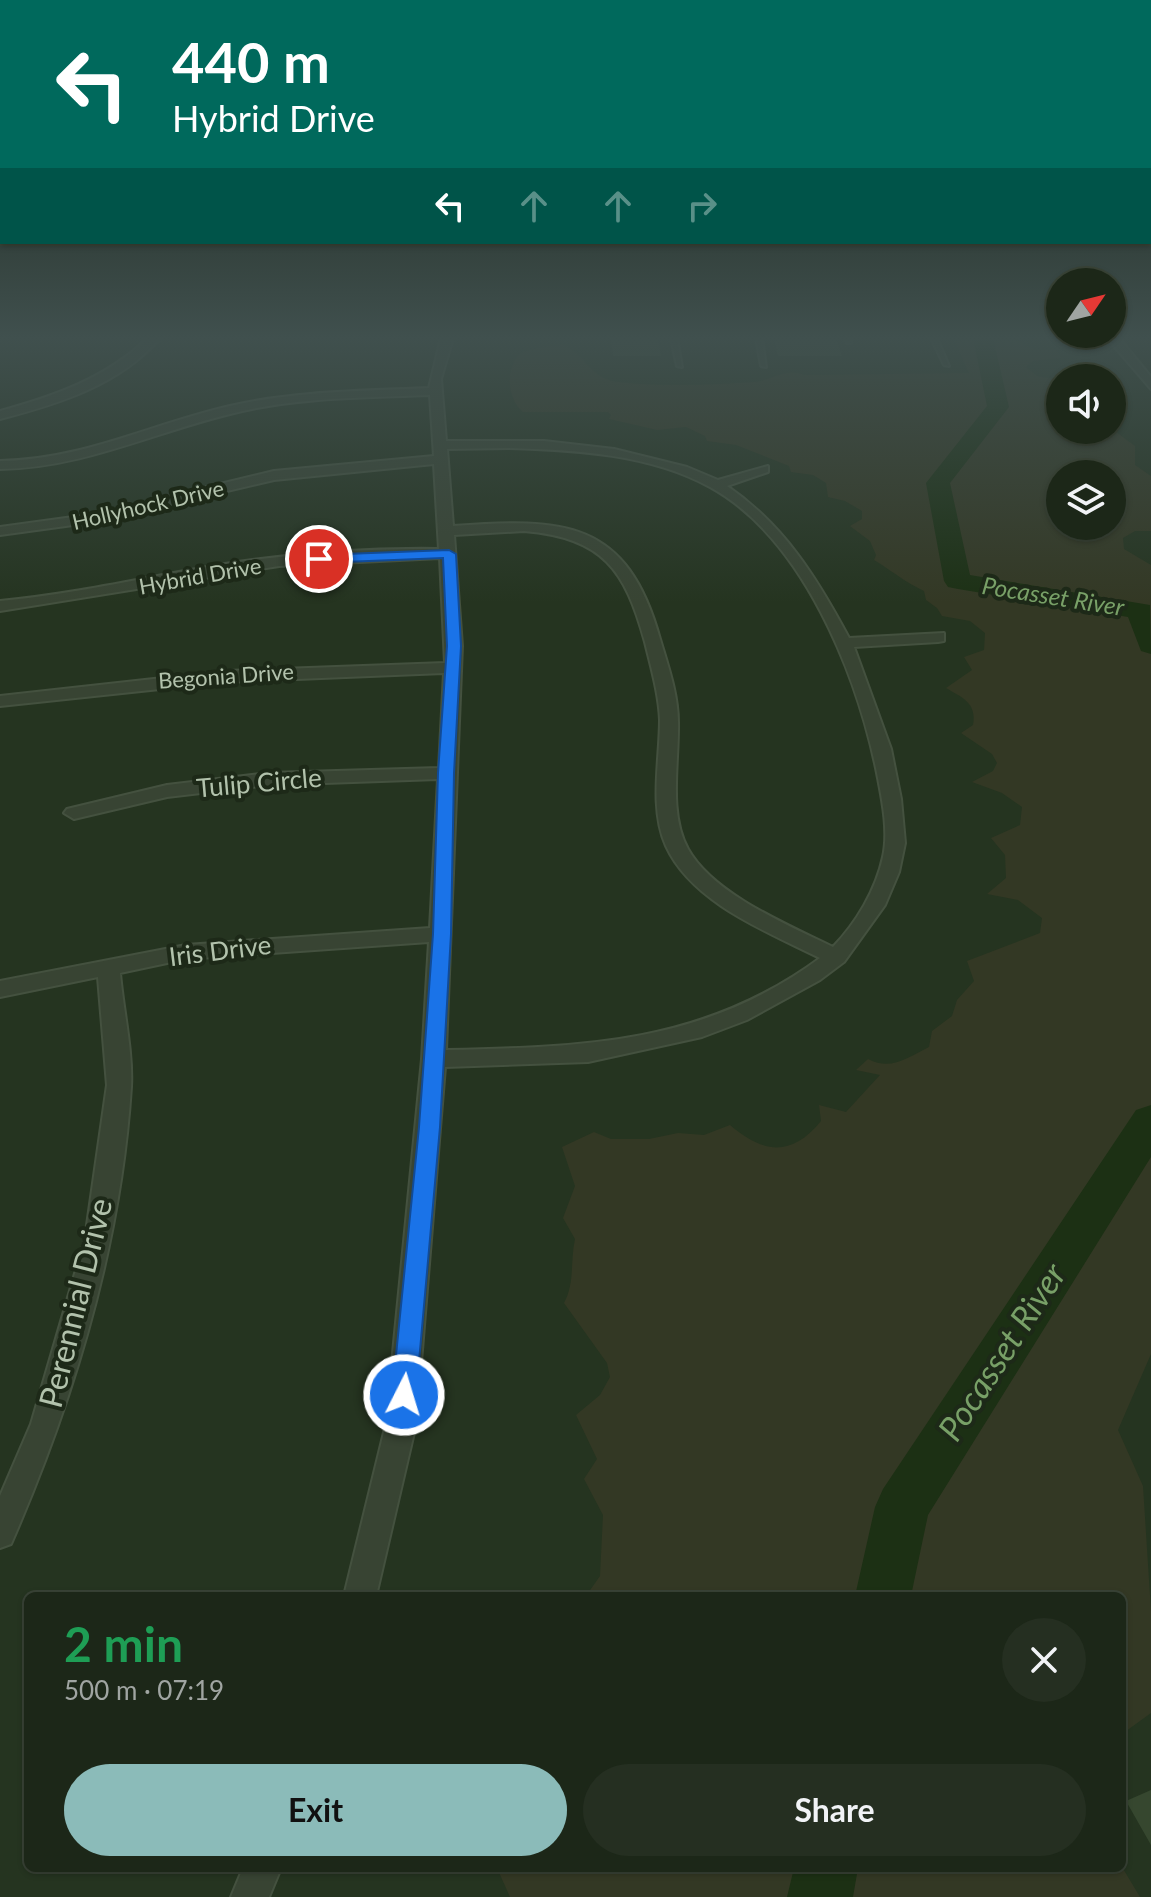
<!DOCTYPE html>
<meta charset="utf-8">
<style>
:root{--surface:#1c2718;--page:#252f21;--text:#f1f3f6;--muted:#a0a5a2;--line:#3a4437;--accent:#8bbbb9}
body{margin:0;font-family:Lato,sans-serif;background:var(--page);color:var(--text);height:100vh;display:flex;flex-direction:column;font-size:30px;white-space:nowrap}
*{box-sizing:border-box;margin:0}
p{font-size:26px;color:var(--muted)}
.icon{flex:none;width:44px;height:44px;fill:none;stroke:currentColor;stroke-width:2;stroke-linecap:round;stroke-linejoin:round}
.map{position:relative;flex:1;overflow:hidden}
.sheet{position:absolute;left:24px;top:1592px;width:1102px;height:280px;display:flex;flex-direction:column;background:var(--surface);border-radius:12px;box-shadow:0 2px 6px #0004,0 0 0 2px var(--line)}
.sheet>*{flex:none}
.guide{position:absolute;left:0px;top:0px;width:1152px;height:244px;box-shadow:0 2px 6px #0004,0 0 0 2px var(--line);background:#00695c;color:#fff;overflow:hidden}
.needle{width:52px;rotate:55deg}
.fabs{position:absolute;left:1046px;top:268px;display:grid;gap:16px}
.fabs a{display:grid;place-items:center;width:80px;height:80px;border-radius:50%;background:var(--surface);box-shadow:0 2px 6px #0004,0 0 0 2px var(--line);font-size:40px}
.pin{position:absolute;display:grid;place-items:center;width:68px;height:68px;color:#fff;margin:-34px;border:4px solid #fff;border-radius:50%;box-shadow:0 2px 8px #0007}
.me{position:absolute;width:88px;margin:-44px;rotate:5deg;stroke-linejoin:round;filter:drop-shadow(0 0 6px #0008)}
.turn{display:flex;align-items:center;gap:28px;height:168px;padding:0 40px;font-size:36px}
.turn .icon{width:104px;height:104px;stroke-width:2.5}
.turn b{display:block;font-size:56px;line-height:68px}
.lanes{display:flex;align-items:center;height:76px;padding:0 40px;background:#0003;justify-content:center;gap:40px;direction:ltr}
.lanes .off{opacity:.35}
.round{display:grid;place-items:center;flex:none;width:84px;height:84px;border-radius:42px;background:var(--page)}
.overview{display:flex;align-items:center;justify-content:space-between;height:136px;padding:0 40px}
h1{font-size:48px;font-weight:700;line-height:60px;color:#1e9e55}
.action{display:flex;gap:16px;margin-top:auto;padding:16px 40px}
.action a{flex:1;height:92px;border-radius:48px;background:var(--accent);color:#111;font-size:32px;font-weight:700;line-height:92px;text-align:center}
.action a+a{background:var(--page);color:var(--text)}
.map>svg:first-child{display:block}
.green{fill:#333824;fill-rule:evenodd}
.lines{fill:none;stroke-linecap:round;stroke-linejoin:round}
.river{fill:#1c3014;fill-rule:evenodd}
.building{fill:#36472f}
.lane-casing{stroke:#44513f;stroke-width:4}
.street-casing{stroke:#44513f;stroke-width:4}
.lane{fill:#384433;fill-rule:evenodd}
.street{fill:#384433;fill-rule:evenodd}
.route{fill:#1a73e8;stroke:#114b97;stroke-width:2}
.labels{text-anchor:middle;stroke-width:8;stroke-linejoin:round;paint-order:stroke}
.far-street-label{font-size:22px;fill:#b2c2ac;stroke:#1d2918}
.far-water-label{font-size:24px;font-style:italic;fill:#78a067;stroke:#1d2918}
.street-label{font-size:26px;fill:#b2c2ac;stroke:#1d2918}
.near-street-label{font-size:32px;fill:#b2c2ac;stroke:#1d2918}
.near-water-label{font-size:34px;font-style:italic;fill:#78a067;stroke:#1d2918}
</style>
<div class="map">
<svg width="1151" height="1897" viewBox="0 0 1151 1897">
<rect width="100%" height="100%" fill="#253420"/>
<path class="green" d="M953 338H1013L1033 349 1057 350 1061 358 1033 361 1026 367 1037 376 1060 380V430H1112V408L1117 412 1112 429 1135 446V465L1151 476V531H1135L1123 538 1124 549 1151 565V1354L1118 1430 1143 1486 1151 1611V1713L1122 1734V1596H586L600 1576 603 1515 584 1479 597 1459 576 1415 600 1395 610 1377 607 1363 564 1303C575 1283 570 1262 575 1239L563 1218 575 1186 562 1147 594 1132 611 1139H649L678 1133 704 1135 730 1125C763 1153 791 1158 821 1121L819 1105 846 1112 880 1075 856 1070 868 1059C891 1071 907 1058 929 1047L932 1031 952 1016 957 1000 974 981 967 961 1040 933 1042 918 1018 900 987 894 1006 878 1005 855 991 838 1020 825 1022 807 1002 793 972 782 993 771 997 763 992 754 961 733 973 725C977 703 963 698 946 688L972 670 964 657 984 650 985 633 970 621 942 616 937 608 926 600 924 591C905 582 892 571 874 560L876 555 870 541 850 526 862 519V511L845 501 828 497 826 483 813 475 791 472 789 466 736 445 707 441 705 436 686 427 657 430 609 419 611 415 608 412H523C508 401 504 368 520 354 526 349 556 345 564 345 583 353 590 376 612 381 646 387 718 385 754 382 774 380 785 367 805 375L969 373ZM1060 474H1112V526H1060Z
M1122 1867 1140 1897H510L497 1868Z"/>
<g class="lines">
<path class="river" d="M973 338H993L1009 407 950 483 970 575 1150 605 1151 654 1141 651 1128 617 958 589 948 587 944 581 926 483 987 406Z
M1151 1105V1157L928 1515 911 1596H855L875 1507 883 1489 1136 1110Z
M794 1868H858L853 1897H787Z"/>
</g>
<path class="building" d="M611 338H658L661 356H613Z
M774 339H836L842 356H778Z
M1151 1790V1845L1126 1801Z"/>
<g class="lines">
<defs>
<path id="lane" d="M671 338H677L682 367 677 366Z
M756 338H762L766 367 761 366Z
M845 338H851V343H847Z
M931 338H937L949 366 944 365Z"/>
<path id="street" d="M148 338H160C120 385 58 404 0 419V411C55 396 106 378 148 338Z
M441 338H453L441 379 446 441H544L614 449 687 467 718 480 768 466V472L727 486C784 525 817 578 849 638L944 633V641L938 642 854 647 891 749 901 799 905 843 899 872 885 905 844 962 820 980 747 1020 702 1037 588 1062 445 1067 416 1424 376 1596H344L386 1424 422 1059 429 942 186 959 120 973C123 1009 133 1051 131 1087 121 1245 74 1400 11 1544L0 1548V1496L31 1424 85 1239 107 1085 98 977 0 997V981L186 945 430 928 438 779 268 785 167 797 74 819 64 813 67 809 167 785 268 773 439 768 444 673 226 682 0 706V696L226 671 445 663 440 558 279 566 0 611V601C76 594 150 576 225 564 296 553 368 548 439 549L434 464 274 480 95 522 0 535V527L95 514 274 471 434 456 430 395C363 398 295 397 230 414 152 433 82 468 0 469V461C82 460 151 424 230 406 295 391 363 391 429 388ZM509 448C576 450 650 454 710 487 803 538 857 674 877 773 882 799 889 831 883 857 876 890 856 923 833 947 788 925 713 894 688 849 668 813 679 762 678 722 678 694 668 666 660 639 627 519 563 518 453 526L447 449ZM524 531C603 538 625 569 645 642 651 667 659 694 660 720 660 760 649 808 666 846 692 903 768 932 820 958 704 1044 584 1047 446 1050L462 646 454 535Z
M1107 338H1119L1151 377V389Z
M243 1868H281L269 1897H231Z"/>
</defs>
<use href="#lane" class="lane-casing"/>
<use href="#street" class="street-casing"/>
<use href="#lane" class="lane"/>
<use href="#street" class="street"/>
</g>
<linearGradient id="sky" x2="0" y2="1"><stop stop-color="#141d12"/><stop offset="0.56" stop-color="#40504e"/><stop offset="1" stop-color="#40504e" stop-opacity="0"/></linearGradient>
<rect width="1151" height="603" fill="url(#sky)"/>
<path class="route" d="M449 550 456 554 461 646 454 773 451 934 440 1127 416 1395 413 1402 404 1405 395 1402 392 1395 419 1127 433 934 438 773 447 646 443 558 319 563 312 559 319 555Z"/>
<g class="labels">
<g class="far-street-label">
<text transform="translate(148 505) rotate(-13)" y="8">Hollyhock Drive</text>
<text transform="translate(200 576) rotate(-10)" y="8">Hybrid Drive</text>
<text transform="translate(226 676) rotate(-4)" y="8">Begonia Drive</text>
</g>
<g class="far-water-label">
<text transform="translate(1053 597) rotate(9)" y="8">Pocasset River</text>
</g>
<g class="street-label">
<text transform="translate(259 783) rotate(-5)" y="9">Tulip Circle</text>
<text transform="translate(220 951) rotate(-7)" y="9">Iris Drive</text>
</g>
<g class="near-street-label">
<text transform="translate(76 1303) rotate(-76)" y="11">Perennial Drive</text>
</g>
<g class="near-water-label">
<text transform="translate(1002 1352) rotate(-57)" y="12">Pocasset River</text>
</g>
</g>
</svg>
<div class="fabs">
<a><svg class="needle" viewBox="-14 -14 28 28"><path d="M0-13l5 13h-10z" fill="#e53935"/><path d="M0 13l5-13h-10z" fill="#a0a5a2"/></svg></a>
<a><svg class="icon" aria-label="sound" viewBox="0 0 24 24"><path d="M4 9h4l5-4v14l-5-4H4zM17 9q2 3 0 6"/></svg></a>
<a><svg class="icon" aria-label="layers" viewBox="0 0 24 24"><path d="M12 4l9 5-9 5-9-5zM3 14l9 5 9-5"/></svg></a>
</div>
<div class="pin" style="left:319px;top:559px;background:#d93025"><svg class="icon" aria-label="arrive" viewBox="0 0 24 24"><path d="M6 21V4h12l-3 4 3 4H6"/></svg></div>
<svg class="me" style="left:404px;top:1395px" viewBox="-20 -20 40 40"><circle r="17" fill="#1a73e8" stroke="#fff" stroke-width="3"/><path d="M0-11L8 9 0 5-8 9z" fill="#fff"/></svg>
<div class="guide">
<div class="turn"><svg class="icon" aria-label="left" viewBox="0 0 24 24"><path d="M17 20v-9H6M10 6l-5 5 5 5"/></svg><div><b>440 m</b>Hybrid Drive</div></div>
<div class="lanes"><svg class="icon" aria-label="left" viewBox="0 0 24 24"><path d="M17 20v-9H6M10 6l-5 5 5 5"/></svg><svg class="icon off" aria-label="ahead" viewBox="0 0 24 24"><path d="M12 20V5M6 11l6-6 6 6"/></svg><svg class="icon off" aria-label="ahead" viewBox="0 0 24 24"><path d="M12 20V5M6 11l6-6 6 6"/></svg><svg class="icon off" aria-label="right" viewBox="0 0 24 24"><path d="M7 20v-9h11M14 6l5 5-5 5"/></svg></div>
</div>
<section class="sheet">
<div class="overview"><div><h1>2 min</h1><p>500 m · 07:19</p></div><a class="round"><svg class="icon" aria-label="close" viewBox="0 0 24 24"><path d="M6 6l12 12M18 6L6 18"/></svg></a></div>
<div class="action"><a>Exit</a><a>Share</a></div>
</section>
</div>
